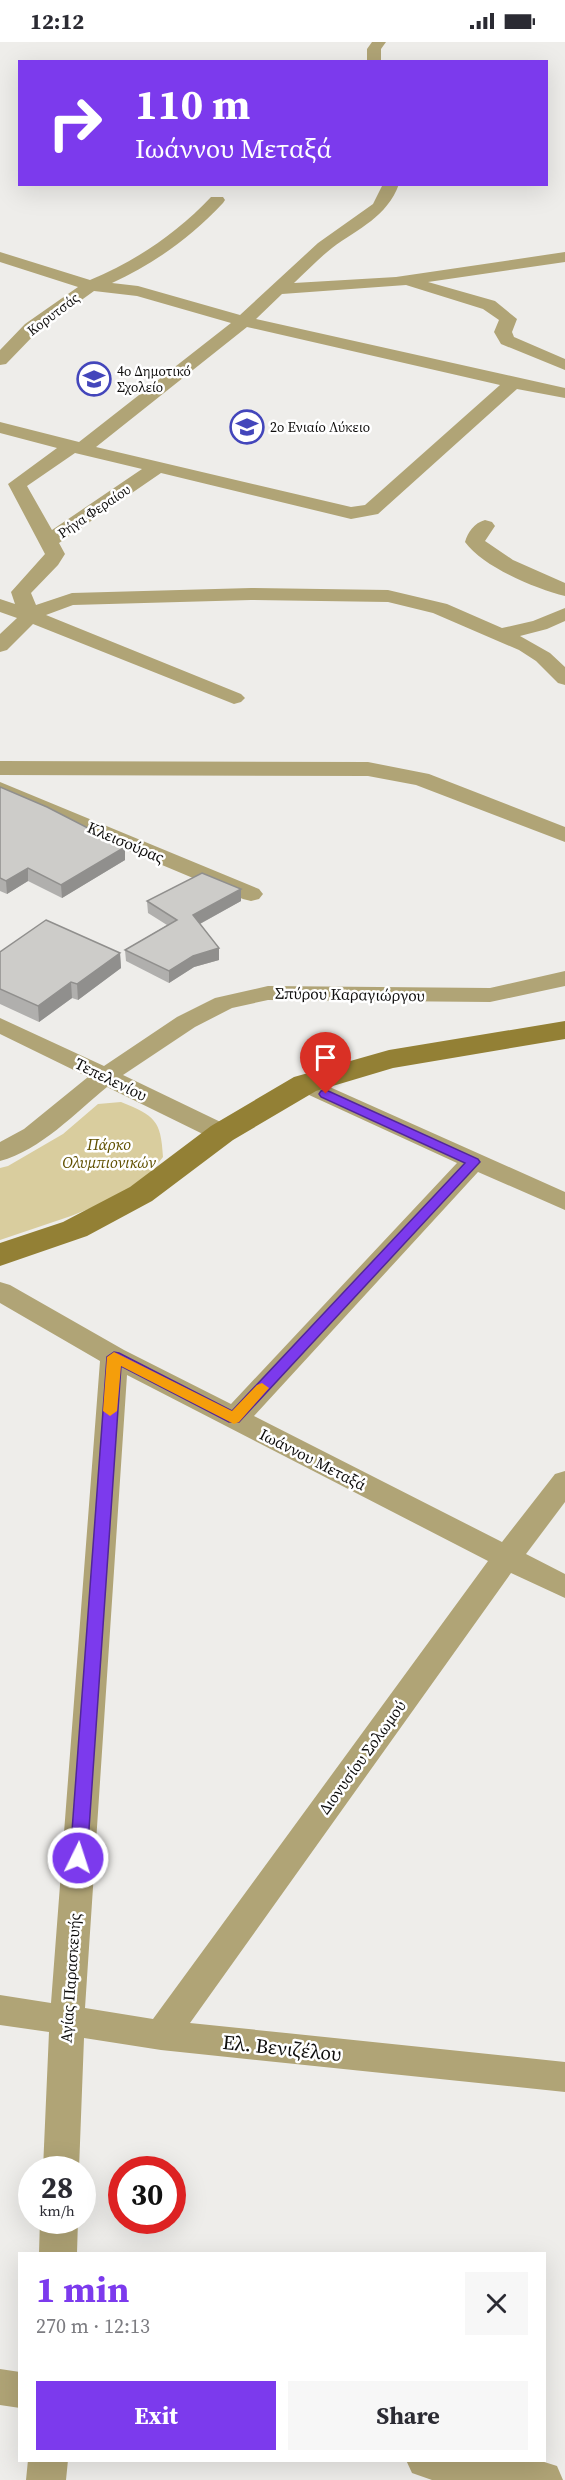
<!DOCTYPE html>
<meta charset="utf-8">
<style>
:root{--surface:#fff;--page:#f7f7f7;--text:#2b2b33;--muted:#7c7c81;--accent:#7c3aed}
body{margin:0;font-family:"Source Serif 4",serif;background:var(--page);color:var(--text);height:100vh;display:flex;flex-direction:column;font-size:22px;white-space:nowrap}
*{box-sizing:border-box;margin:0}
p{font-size:20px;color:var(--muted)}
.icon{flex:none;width:33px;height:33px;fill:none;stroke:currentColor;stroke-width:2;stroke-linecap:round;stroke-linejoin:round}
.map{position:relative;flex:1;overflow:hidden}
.panel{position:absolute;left:18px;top:2210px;width:528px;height:210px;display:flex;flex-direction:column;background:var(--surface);border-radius:0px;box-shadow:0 6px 24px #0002}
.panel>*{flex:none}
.banner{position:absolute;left:18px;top:18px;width:530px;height:126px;border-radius:0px;box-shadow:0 6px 24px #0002;background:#7c3aed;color:#fff;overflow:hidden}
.speed{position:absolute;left:18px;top:2114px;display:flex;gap:12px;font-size:30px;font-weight:700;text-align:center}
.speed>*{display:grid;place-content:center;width:78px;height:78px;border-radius:50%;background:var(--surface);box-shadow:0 6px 24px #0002;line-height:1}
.speed small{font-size:15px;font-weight:400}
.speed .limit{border:9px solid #d22;background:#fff;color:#111}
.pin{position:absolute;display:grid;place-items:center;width:51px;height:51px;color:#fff;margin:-62px -26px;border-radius:50% 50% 50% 0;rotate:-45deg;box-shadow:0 0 6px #0007}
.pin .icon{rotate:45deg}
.me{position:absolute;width:66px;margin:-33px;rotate:4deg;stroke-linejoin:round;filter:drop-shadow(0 0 4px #0008)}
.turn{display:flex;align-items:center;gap:21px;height:126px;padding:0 18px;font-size:27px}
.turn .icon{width:78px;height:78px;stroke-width:2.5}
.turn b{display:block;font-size:42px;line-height:51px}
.round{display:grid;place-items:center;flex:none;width:63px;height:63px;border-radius:0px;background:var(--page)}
.head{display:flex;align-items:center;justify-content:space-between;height:102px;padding:0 18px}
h1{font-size:36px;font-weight:700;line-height:45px;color:var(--accent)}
.cta{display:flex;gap:12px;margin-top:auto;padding:12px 18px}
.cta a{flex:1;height:69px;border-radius:0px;background:var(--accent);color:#fff;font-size:24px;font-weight:700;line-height:69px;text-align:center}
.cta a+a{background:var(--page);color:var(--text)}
.status{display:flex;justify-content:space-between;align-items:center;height:42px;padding:0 30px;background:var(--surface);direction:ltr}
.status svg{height:16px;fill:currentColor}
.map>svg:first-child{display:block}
.green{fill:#d9cd9e}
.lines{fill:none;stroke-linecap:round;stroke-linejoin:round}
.street{fill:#b0a476;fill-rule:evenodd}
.secondary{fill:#938035;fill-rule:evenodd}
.wall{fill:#b0afad}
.shaded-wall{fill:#908f8d}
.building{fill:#cdccc9;stroke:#908f8d;stroke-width:1.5}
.route{fill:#7c3aed;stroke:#51269a;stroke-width:1.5}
.slow{fill:#f59e0b}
.labels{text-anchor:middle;stroke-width:5;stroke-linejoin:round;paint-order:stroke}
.far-street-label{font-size:14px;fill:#0e0d0c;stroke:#fff}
.far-poi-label{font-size:14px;fill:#0e0d0c;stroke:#fff;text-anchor:start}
.street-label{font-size:16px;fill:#0e0d0c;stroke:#fff}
.park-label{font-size:16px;font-style:italic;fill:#605000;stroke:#fff}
.near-street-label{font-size:20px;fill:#0e0d0c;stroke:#fff}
</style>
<div class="status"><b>12:12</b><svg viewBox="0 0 49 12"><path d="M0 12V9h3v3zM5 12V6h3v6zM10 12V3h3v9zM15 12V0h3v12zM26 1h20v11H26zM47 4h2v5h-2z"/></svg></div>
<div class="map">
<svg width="565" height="2438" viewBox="0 0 565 2438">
<rect width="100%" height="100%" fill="#eeedea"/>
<path class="green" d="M121 1060C155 1074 161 1078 163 1115L136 1148 71 1174 0 1198V1126L8 1124 63 1092 98 1062Z"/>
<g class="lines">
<path class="street" d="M372 0H386L381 7V20H367V7Z
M383 142H399C387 175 359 186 332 206 319 216 307 229 294 241L396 235 565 210V220L428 240 495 259 517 277 512 290 514 295 565 317V328L501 302 494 290 499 278 483 267 406 243 282 252 256 277 565 346V356L517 347 378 472 351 477 161 431 59 501 65 512 58 523 31 551 36 563 72 551 251 546 388 548 447 562 502 586 533 579 565 566V579L547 587 520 594 550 611 565 625V643L558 641 536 619 519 608 433 571 388 560 251 558 73 563 46 573 241 652 245 656 241 660 234 662 33 582 7 608 0 610V592L17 576 0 570V557L15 562 11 550 45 512 8 442 57 406 0 391V380L79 400 231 281 137 254 94 249 37 290 6 322 0 323V308L25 282 78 245 0 220V210L90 238C136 219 177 191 211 155H223L225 158 223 161C191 195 154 222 112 241L138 244 240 273 318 201 373 162ZM247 285 500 343 365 463 351 465 96 405ZM75 411 142 427 52 488 27 444Z
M485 478 492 480 495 484 485 499 513 518 565 541V554C536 547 483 525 465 500 468 490 474 481 485 478Z
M0 719 368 720 429 732 565 785V800L416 743 368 734 0 733Z
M0 740 259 847 263 852 259 857 251 859 243 857 0 755Z
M565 929V944L490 960 268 958 232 966 195 985 123 1033 231 1085 235 1091 231 1097 222 1099 213 1097 107 1045C75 1071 41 1108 0 1119V1100L24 1087 88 1035 0 992V976L104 1024 177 975 215 956 268 944 490 946Z
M305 1034 565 1150V1168L478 1130 254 1374 502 1500 555 1432 565 1429V1460L526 1512 565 1532V1556L511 1531 190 1981 565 2020V2050L161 2008 84 1996 79 2127H43L49 1990 0 1983V1953L51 1961 100 1319 0 1261V1240L10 1243 124 1308 231 1362 457 1121 296 1047 292 1042 296 1037ZM127 1333 488 1519 153 1977 85 1966Z
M40 2178H78L77 2211H39Z
M0 2327 20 2330V2366L0 2363Z
M28 2418H68L66 2438H26Z
M406 2418H538L557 2424 563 2438H432L412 2431Z"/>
<path class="secondary" d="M565 979V997L393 1026 316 1049 233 1098 152 1159 87 1194 0 1224V1201L63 1180 130 1145 211 1084 294 1035 389 1008Z"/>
</g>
<path class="wall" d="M0 745 125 818 62 856 28 839 7 852 0 849Z
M241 847V859L200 882 219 906V918L194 925 169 941 126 919 125 908 167 883 148 871 147 859Z
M0 910 120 911 121 926 78 958 72 956 39 980 0 962Z"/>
<path class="shaded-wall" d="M125 805V818L62 856 61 843Z
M28 826V839L7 852 6 839Z
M241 847V859L194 885 193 873Z
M219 906V918L194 925 169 941V929L193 914Z
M120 911 121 926 78 958 77 942Z
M71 940 72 956 39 980 38 964Z"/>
<path class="building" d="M0 745 47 765 125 805 61 843 28 826 6 839 0 836Z
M202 831 241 847 193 873 219 906 193 914 169 929 125 908 177 878 147 859Z
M46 878 120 911 77 942 71 940 38 964 0 947V910Z"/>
<path class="route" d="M326 1048 478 1117 480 1120 239 1380H229L121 1324 87 1816 84 1820 78 1822 72 1820 70 1816 107 1315 114 1310 119 1311 232 1369 465 1121 321 1055 319 1052 321 1049Z"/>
<path class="slow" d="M114 1310 232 1369 257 1343 262 1341 269 1346 239 1380 234 1382 121 1324 117 1369 110 1374 103 1369 107 1315Z"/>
<defs>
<symbol id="school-ring" viewBox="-11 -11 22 22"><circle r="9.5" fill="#fff" stroke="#4346bb" stroke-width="1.5"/><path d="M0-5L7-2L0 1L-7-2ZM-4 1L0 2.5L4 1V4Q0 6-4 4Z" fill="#4346bb"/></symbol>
</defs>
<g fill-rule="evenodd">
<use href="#school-ring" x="75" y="318" width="38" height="38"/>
<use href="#school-ring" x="228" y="366" width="38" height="38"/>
</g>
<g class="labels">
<g class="far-street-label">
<text transform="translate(53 272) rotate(-37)" y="5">Κορυτσάς</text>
<text transform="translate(94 469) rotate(-34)" y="5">Ρήγα Φεραίου</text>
</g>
<g class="far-poi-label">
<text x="117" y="334">4ο Δημοτικό<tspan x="117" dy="16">Σχολείο</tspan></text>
<text x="270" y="390">2ο Ενιαίο Λύκειο</text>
</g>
<g class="street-label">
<text transform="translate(126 800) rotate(23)" y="6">Κλεισούρας</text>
<text transform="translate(350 952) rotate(1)" y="6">Σπύρου Καραγιώργου</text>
<text transform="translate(111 1037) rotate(26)" y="6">Τεπελενίου</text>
<text transform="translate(313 1417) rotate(27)" y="6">Ιωάννου Μεταξά</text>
<text transform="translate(362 1715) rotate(-54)" y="6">Διονυσίου Σολωμού</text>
<text transform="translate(70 1936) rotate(-86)" y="6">Αγίας Παρασκευής</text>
</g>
<g class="park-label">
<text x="109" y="1108">Πάρκο<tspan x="109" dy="18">Ολυμπιονικών</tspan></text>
</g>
<g class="near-street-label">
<text transform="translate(282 2006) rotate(6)" y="7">Ελ. Βενιζέλου</text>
</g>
</g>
</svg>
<div class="speed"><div>28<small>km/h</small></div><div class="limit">30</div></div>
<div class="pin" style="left:326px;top:1052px;background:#d93025"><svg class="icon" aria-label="arrive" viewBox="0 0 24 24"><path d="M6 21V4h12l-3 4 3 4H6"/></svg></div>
<svg class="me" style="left:78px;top:1816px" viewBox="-20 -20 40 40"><circle r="17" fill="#7c3aed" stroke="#fff" stroke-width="3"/><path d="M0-11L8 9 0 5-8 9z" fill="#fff"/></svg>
<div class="banner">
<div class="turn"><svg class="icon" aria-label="right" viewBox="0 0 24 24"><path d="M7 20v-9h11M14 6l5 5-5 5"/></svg><div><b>110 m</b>Ιωάννου Μεταξά</div></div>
</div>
<section class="panel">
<div class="head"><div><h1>1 min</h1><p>270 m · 12:13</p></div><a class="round"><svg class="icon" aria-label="close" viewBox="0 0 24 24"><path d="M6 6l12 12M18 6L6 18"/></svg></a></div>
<div class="cta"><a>Exit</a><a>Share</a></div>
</section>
</div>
